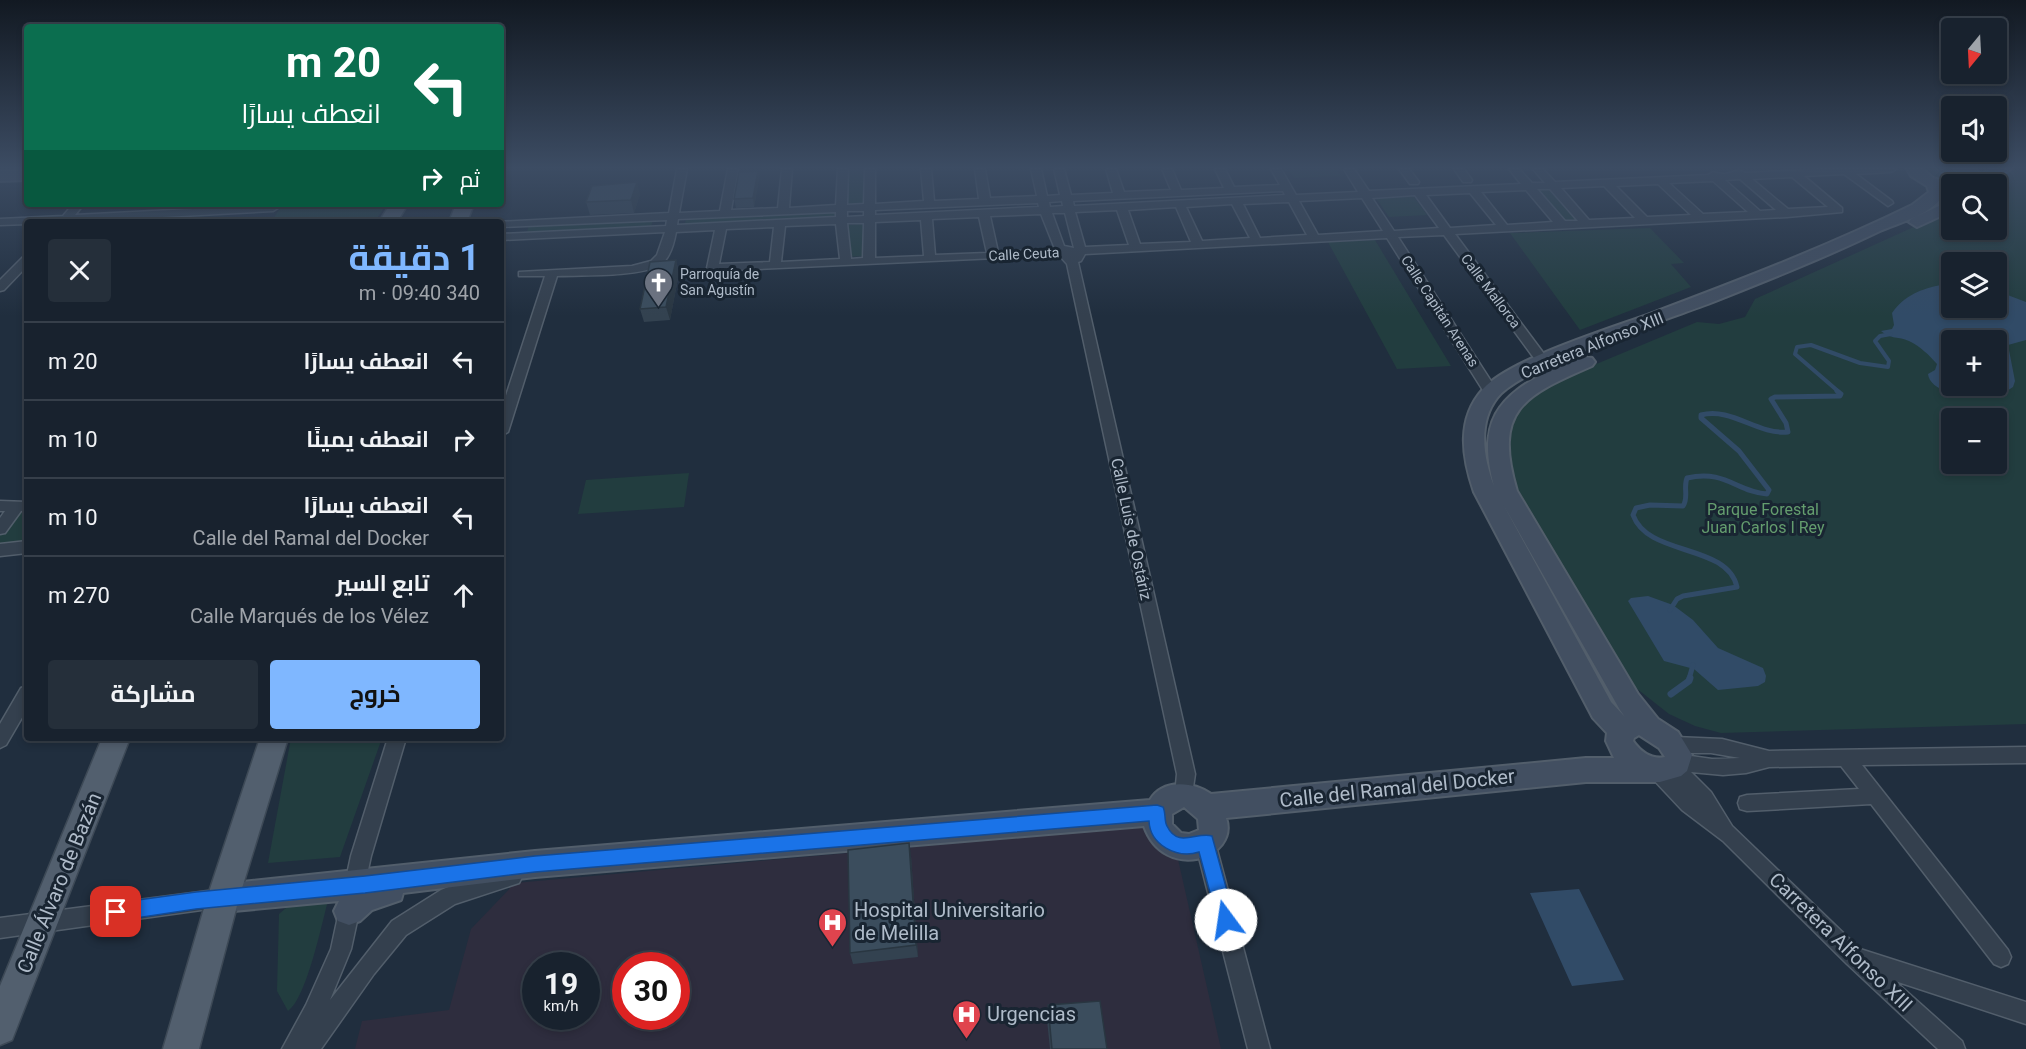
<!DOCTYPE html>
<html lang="ar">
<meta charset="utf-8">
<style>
:root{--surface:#18222e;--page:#252f3a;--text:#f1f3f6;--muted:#9fa4aa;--line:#363f4a;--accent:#7fb7ff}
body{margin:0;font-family:Roboto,Cairo,sans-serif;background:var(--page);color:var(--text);direction:rtl;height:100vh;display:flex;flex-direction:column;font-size:22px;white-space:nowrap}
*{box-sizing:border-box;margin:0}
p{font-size:20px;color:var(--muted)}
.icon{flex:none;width:33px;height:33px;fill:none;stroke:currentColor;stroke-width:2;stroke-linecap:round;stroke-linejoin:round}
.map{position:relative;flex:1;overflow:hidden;direction:ltr}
.sheet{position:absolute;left:24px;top:219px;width:480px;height:522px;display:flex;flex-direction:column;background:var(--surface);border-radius:6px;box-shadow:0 3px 9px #0003,0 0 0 2px var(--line);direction:rtl}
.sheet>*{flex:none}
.hud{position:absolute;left:24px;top:24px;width:480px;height:183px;border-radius:6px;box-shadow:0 3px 9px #0003,0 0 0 2px var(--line);direction:rtl;background:#0b6e4f;color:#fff;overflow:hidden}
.needle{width:39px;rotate:198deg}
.buttons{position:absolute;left:1941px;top:18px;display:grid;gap:12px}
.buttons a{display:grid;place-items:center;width:66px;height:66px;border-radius:6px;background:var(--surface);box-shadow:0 3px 9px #0003,0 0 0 2px var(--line);font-size:30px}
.speed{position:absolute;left:522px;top:952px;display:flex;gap:12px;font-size:30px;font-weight:700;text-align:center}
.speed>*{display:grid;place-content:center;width:78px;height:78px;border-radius:50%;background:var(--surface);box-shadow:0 3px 9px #0003,0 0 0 2px var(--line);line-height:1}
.speed small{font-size:15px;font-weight:400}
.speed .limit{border:9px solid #d22;background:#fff;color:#111}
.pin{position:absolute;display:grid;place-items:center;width:51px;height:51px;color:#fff;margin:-26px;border-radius:12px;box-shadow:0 3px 9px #0006}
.me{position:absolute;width:66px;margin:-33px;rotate:346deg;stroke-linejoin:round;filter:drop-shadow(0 0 4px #0008)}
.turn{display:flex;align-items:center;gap:21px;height:126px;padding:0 24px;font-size:27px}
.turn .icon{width:78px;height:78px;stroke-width:2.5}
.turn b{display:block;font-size:42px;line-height:51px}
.then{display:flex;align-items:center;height:57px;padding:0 24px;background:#0003;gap:12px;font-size:22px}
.round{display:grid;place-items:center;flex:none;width:63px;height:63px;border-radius:6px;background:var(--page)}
.overview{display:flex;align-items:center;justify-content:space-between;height:102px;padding:0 24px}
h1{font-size:36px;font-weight:700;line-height:45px;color:var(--accent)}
.button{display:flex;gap:12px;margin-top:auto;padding:12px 24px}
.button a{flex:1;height:69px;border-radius:6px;background:var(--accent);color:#111;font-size:24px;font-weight:700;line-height:69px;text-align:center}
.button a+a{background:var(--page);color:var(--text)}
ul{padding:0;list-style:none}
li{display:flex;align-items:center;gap:18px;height:78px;padding:0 24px;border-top:2px solid var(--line)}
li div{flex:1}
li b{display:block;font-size:22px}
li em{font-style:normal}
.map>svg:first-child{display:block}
.medical{fill:#2e2d3e;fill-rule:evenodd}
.green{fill:#223d3f;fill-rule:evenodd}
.water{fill:#314b67;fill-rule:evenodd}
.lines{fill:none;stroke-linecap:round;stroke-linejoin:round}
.stream-far2{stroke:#314b67;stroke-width:4}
.stream-far1{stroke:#314b67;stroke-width:5}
.stream{stroke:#314b67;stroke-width:7}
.street-casing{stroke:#525e6b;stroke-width:3}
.secondary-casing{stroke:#525e6b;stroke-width:4}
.primary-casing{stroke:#3d4956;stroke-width:3}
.street{fill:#34404e;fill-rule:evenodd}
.secondary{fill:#424f61;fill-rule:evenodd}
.primary{fill:#525f6e;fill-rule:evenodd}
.wall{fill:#334250}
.shaded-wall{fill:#293641}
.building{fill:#3b4d5d;stroke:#293641;stroke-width:1.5}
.route{fill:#1a73e8;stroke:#114b97;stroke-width:1.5}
.labels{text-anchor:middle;stroke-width:6;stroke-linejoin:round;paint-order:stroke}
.far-street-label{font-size:14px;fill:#afbbc9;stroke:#192532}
.far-poi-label{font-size:14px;fill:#afbbc9;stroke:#192532;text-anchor:start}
.street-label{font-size:16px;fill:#afbbc9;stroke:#192532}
.park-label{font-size:16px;fill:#649d6e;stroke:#192532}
.near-street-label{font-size:20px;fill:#afbbc9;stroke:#192532}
.near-poi-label{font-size:20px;fill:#afbbc9;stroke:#192532;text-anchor:start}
</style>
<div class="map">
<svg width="2026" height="1049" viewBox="0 0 2026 1049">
<rect width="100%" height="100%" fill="#202e3e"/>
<path class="medical" d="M1170 824 1221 1049H355L362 1021 449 1010 471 929 515 883ZM536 966H586V1017H536ZM626 966H676V1017H626Z"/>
<path class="green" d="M849 169H865V203L848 204Z
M1289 169H1336L1341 176 1294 178Z
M1918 169C1938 168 1957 165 1970 182L1967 184H1943Z
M2026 169V724L1721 733 1695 726 1669 714 1636 688 1516 491 1508 470 1509 431 1520 405 1534 394 1570 375 1697 322 1719 324 1745 317 1755 299 1951 210 1952 230H1996V184H1992L2004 173ZM1952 262H1996V308H1952ZM1952 340H1996V386H1952ZM1952 418H1996V464H1952Z
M1551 188 1582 223 1563 224 1533 189Z
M1413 196 1427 215 1389 217 1376 198Z
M283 204H387L374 222H271Z
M835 211V217L685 224 686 218Z
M653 220 651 226 527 232 529 225Z
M865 224V256L846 257 847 225Z
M1650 228 1684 263 1671 264 1691 287 1580 330 1510 233Z
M1375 240 1451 366 1397 369 1328 242Z
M689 473 684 507 578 514 586 480Z
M27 508V544L0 547V535L18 509Z
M291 738H382L340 857 268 863Z
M329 897C322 922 307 998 288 1011L277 991 279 914 293 902Z"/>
<path class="water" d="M1941 285H1951L1952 308H1996L1997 291 2026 302V340L2008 345 2015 381 2013 387C2008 390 2002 395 1996 396 1979 400 1930 395 1928 374L1935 370 1937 364C1929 355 1921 347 1909 341 1898 336 1892 340 1881 331L1892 329 1894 325 1892 313C1905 295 1921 289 1941 285ZM1952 340H1996V386H1952Z
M1648 596 1673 605 1693 620 1718 648 1763 668 1766 676 1765 682 1758 686 1718 690 1694 669 1664 661 1628 601 1631 598Z
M1579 889 1624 980 1572 986 1530 893Z"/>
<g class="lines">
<path class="stream-far2" d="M1839 392 1795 354 1797 347 1811 345 1860 363 1888 367 1889 361 1875 341 1880 336 1891 334"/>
<path class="stream-far1" d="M1670 610 1677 599 1683 596 1737 587C1727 543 1648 557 1633 515L1636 508 1650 505 1683 506C1689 498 1683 487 1687 478 1725 469 1737 492 1767 494L1769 490 1739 451 1701 418V415C1732 407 1757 435 1788 432L1786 423 1771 399 1775 397 1840 396 1841 394 1837 391
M1689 679 1693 665"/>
<path class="stream" d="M1671 694 1689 681 1690 678"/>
<defs>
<path id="street" d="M677 169H687L679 213 720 211 728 169H738L731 210 778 208 782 169H792L789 208 836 205 838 169H848L847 205 864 204 865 169H875V204L924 201 921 169H931L934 201 979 199 975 169H985L990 198 1037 196 1031 169H1041L1047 196 1060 195 1054 169H1064L1071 195 1113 193 1106 169H1116L1124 192 1171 190 1162 169H1172L1181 190 1224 188 1215 169H1225L1234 187 1280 185 1271 169H1281L1296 195 1358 192 1344 169H1354L1369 191 1521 184 1509 169H1519L1532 183H1545L1533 169H1543L1555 182 1708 175 1713 172C1726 176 1729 173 1739 170L1745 173 1830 169H1896L1891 172 1856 174 1892 201 1893 203 1888 206 1844 174 1804 176 1842 208V212L1787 217 1455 234 1550 362 1544 366 1539 365 1444 235 1398 237 1498 392 1491 396 1484 392 1387 238 1085 254 1081 261 1078 262 1195 774 1191 801 1184 803 1177 801 1175 795 1177 774 1067 264 1059 255 713 271 707 268 715 230 676 232C674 243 670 259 660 265 639 277 583 275 557 276L508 432 501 436V411L545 276H519V272L632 266 651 261 657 255 665 232 501 240V234L666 226 667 220 501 227V222H497L669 213ZM1792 177 1828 207 1788 209 1752 179ZM1740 179 1776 210 1760 211 1725 180ZM1713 181 1748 212 1703 214 1669 183ZM1658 184 1691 215 1647 217 1616 186ZM1604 186 1635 218 1589 220 1561 188ZM1537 189H1550L1578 221H1565ZM1526 190 1553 222 1507 225 1481 192ZM1283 191 1285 195 1074 206 1073 201ZM1470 193 1496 225 1450 228 1426 195ZM1415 195 1439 228 1394 231 1372 198ZM1362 198 1383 231 1318 235 1299 201ZM1062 201 1063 206 1050 207 1049 202ZM1289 202 1307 235 1260 238 1243 204ZM1038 203 1039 207 875 215V210ZM1232 204 1250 238 1202 241 1186 207ZM1176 207 1191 242 1140 244 1128 210ZM1117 210 1129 245 1085 247 1075 212ZM847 211H864V216L847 217ZM836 212V217L677 225 678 219ZM1052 213H1065L1074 248 1064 246ZM1041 214 1055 249 998 252 990 216ZM979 217 987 253 935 255 932 219ZM921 220 924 256 875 258V222ZM847 223H864L863 258 851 259ZM836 224 840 259 781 262 785 226ZM774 227 770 262 719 264 726 229Z
M1399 169H1409L1419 182 1418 184H1410Z
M1454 169H1464L1472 180 1471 182H1463Z
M73 204H84L75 215 273 205 278 208 273 211 69 222H27V224L0 225V219L63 216Z
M27 256V266L4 290 0 291V280L23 257Z
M0 501 27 502V510L21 511 5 533 0 534V518L5 511H0Z
M27 541V553L0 556V544Z
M27 686V709L6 745 0 748V724L21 688Z
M1675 737 1722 739 1769 751 2026 747V763L1862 765 2008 950 2011 957 2008 964 2001 967 1994 964 1871 804 1747 811 1740 809 1738 803 1740 797 1747 795 1859 789 1841 766 1769 767 1746 773 1723 775 1691 772 1711 792 1732 826 1860 949 2026 1002V1024L1895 981 1962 1041 1965 1049H1938L1847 964 1723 841 1682 810 1651 777 1648 771 1651 765 1657 763 1664 766 1671 756 1677 754 1712 759 1740 758 1711 753H1675L1669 750 1666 745 1669 740Z
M388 738H406L371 856 351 949 330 1000 392 921 441 890 463 881 512 868 519 871 522 877 519 883 455 904 406 935 374 974 321 1049H282L306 1005 331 949 351 856Z
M1205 833 1212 836 1215 842 1270 1049H1248L1195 842 1198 836Z
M223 889 230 891 233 898 230 905 223 907 0 938V918Z"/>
<path id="secondary" d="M1907 169H1923L1933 178 1953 184 1952 192H1945C1935 214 1900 222 1880 231 1824 258 1766 281 1708 304 1663 321 1522 366 1497 398 1477 424 1484 459 1494 486 1477 423 1496 396 1553 369 1565 363 1579 355 1592 358L1595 362 1592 366C1523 396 1493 410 1517 491L1638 694 1658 719 1678 732 1692 755 1687 771 1681 776 1660 782H1586L1226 818C1240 859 1164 883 1144 826L535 877 403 893 401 900 372 910 360 921 349 925 338 921 334 911 339 901 223 912 212 908 208 898 212 888 223 884 535 851 1150 800C1163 778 1194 782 1211 794L1586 758H1614L1606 741 1607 733 1593 718 1474 492C1462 457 1456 419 1483 389 1509 359 1612 328 1652 313 1740 280 1828 246 1912 205L1929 192 1927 186 1911 176ZM1503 504 1620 710 1625 717 1611 702ZM1639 735 1659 748 1665 757C1651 760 1641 752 1633 741L1634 738ZM1184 807 1198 819 1199 830 1189 834 1181 833 1172 824V814Z
M1954 169H1973L1982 174 1991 169H2010L1987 184H1973Z
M27 170V180L0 181V171Z
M1952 200V211L1917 227 1909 222 1911 219Z"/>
<path id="primary" d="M390 204H408L397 222H379Z
M456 204H474L467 222H449Z
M102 738H130L12 1040 0 1045V986Z
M260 738H288L239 898 199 1049H163L207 898Z"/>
</defs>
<use href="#street" class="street-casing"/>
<use href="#secondary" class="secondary-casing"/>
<use href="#primary" class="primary-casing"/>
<use href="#street" class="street"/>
<use href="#secondary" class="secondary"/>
<use href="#primary" class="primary"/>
</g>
<path class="wall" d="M758 171 759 179 754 207 736 208 734 199Z
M640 194 634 213 590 215 586 202Z
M676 260 679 273 670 320 644 322 640 309Z
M911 856 918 957 853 964 850 953Z
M1048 1005 1107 1049H1050L1047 1020Z"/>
<path class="shaded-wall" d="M758 171 759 179 754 207 753 198Z
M637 182 640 194 634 213 631 200Z
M676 260 679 273 670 320 666 307Z
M909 843 911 856 918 957 916 945Z"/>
<path class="building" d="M758 171 753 198 734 199 739 172Z
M637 182 631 200 586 202 592 186Z
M676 260 666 307 640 309 650 262Z
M909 843 916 945 850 953 848 850Z
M1100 1001 1107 1049H1052L1048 1005Z"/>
<linearGradient id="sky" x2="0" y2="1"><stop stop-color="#121922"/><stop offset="0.53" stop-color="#3c4c63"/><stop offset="1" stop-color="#3c4c63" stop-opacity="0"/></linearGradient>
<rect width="2026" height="316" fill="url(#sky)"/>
<path class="route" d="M1157 805 1163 807C1166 813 1164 821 1167 826 1178 849 1197 831 1212 836L1235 920 1232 926 1226 929 1219 926 1199 852C1177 859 1150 845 1149 821L535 872 365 893 196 909 116 921 109 918 106 912 109 906 116 903 196 892 365 876 535 856Z"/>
<defs>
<symbol id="church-pin" viewBox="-11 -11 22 30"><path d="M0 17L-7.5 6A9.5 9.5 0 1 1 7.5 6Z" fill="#6b7280" stroke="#192532"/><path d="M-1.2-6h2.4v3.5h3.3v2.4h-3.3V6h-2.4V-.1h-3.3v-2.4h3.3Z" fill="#fff"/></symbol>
<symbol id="hospital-pin" viewBox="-11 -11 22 30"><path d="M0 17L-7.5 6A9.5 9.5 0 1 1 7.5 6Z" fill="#e0444e" stroke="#192532"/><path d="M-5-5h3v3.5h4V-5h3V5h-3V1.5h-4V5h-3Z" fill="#fff"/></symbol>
</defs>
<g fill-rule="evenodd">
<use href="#church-pin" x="642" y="266" width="33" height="45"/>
<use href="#hospital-pin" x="816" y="906" width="33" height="45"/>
<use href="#hospital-pin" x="950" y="998" width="33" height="45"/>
</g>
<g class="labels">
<g class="far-street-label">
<text transform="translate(1024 254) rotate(-3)" y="5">Calle Ceuta</text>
<text transform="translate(1491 291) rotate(53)" y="5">Calle Mallorca</text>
<text transform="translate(1440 311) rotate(57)" y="5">Calle Capitán Arenas</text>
</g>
<g class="far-poi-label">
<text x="680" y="279">Parroquía de<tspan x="680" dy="16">San Agustín</tspan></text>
</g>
<g class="street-label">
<text transform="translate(1592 345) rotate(-22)" y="6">Carretera Alfonso XIII</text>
<text transform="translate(1132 529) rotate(78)" y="6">Calle Luis de Ostáriz</text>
</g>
<g class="park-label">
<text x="1763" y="515">Parque Forestal<tspan x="1763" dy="18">Juan Carlos I Rey</tspan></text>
</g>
<g class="near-street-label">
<text transform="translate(1397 788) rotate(-6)" y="7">Calle del Ramal del Docker</text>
<text transform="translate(59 883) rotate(-68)" y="7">Calle Álvaro de Bazán</text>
<text transform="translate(1841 942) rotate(44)" y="7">Carretera Alfonso XIII</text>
</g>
<g class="near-poi-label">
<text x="854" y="917">Hospital Universitario<tspan x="854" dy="23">de Melilla</tspan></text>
<text x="987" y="1021">Urgencias</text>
</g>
</g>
</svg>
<div class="buttons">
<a><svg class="needle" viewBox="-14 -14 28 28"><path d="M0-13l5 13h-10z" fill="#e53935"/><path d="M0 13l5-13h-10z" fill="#9fa4aa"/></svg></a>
<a><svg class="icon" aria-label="sound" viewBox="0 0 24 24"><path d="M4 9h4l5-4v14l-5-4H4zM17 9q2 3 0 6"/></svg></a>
<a><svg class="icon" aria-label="search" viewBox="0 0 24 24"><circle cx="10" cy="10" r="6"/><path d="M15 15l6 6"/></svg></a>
<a><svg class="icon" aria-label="layers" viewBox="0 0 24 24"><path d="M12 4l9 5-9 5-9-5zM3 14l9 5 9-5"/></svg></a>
<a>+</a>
<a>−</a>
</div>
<div class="speed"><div>19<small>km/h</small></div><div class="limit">30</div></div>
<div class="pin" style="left:116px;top:912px;background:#d93025"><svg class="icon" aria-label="arrive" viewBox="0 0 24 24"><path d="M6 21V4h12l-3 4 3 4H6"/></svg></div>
<svg class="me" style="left:1226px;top:920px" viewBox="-20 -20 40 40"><circle r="19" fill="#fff"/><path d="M0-13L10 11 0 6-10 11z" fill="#1a73e8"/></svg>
<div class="hud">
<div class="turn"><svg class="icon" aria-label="left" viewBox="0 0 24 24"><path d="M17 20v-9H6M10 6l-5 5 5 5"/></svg><div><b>20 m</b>انعطف يسارًا</div></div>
<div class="then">ثم<svg class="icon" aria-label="right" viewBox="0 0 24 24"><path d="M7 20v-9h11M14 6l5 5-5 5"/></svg></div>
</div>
<section class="sheet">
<div class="overview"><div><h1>1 دقيقة</h1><p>340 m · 09:40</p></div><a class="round"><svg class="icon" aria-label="close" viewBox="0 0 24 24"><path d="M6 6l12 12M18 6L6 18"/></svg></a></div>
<ul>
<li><svg class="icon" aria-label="left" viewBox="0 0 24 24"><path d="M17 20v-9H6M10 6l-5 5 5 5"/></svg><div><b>انعطف يسارًا</b></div><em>20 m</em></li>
<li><svg class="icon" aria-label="right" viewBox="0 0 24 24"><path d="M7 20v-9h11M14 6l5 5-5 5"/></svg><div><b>انعطف يمينًا</b></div><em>10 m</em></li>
<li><svg class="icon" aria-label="left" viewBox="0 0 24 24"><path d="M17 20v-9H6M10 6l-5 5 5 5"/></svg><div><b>انعطف يسارًا</b><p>Calle del Ramal del Docker</p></div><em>10 m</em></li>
<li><svg class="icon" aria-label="ahead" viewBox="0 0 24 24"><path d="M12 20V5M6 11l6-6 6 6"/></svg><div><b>تابع السير</b><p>Calle Marqués de los Vélez</p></div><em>270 m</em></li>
</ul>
<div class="button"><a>خروج</a><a>مشاركة</a></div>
</section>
</div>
